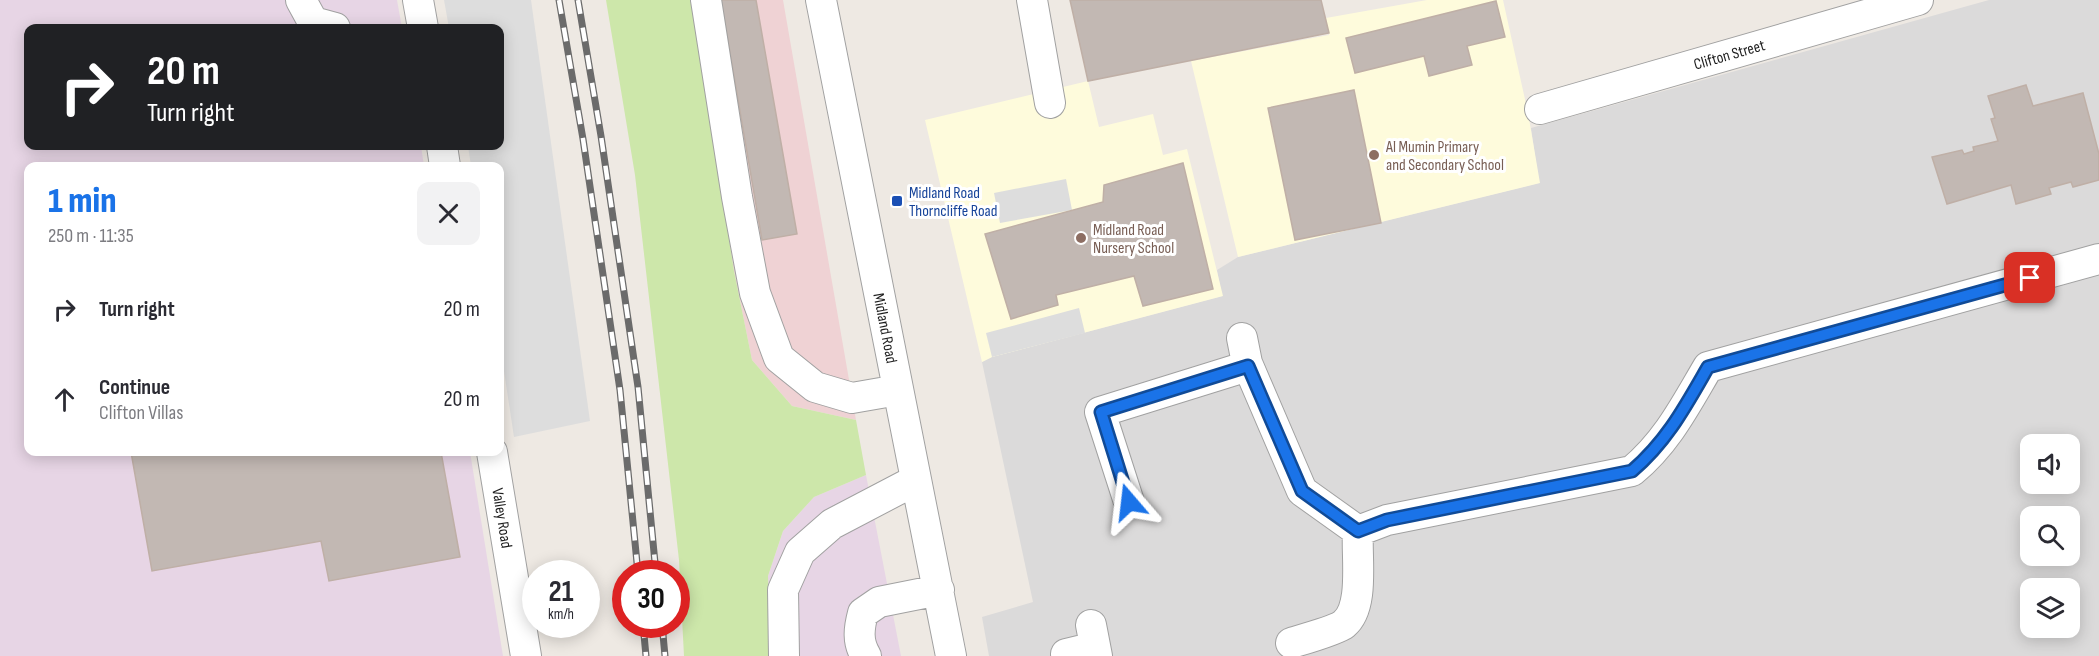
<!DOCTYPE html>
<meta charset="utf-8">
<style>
:root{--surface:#fff;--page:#f2f2f3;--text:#2b2b33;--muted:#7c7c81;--accent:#1a73e8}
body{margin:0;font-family:"Sofia Sans Condensed",sans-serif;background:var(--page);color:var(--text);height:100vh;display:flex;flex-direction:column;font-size:22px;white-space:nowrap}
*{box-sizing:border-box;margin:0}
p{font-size:20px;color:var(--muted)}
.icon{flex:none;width:33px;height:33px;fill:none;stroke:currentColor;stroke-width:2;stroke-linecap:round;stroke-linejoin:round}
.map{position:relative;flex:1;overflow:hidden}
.panel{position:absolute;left:24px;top:162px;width:480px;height:294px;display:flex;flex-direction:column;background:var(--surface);border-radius:12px;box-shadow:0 3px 15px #0003}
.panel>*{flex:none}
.top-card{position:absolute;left:24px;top:24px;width:480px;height:126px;border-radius:12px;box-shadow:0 3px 15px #0003;background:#202124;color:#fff;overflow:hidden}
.controls{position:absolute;left:2020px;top:434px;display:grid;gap:12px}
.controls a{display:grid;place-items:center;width:60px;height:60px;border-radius:12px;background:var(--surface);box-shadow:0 3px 15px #0003;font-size:30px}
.speed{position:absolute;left:522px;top:560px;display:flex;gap:12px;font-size:30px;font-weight:700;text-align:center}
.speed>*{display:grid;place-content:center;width:78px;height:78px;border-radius:50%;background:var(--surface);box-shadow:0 3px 15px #0003;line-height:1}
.speed small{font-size:15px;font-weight:400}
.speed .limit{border:9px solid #d22;background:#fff;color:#111}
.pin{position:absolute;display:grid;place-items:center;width:51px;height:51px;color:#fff;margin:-26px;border-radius:12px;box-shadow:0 3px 9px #0006}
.me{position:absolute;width:66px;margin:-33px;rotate:343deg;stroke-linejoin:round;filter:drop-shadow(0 0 4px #0008)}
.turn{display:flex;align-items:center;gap:21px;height:126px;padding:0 24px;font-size:27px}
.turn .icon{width:78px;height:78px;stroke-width:2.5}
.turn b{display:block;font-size:42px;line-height:51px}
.round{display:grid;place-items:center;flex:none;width:63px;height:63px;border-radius:12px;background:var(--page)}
.overview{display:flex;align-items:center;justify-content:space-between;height:102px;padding:0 24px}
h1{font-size:36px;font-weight:800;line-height:45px;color:var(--accent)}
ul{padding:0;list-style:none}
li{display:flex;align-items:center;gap:18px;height:90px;padding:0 24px}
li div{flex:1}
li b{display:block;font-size:22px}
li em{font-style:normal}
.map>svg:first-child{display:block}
.residential{fill:#dbdada;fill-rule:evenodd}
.commercial{fill:#efd2d4}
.industrial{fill:#e7d5e5}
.education{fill:#fefbdc}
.grass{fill:#cde7aa}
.parking{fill:#ddd}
.building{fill:#c2b8b3;stroke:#bfafa6;stroke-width:1.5}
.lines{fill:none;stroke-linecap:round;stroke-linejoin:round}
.minor-casing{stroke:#a1a1a1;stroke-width:32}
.minor{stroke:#fff;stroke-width:30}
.rail-casing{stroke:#6b6b6b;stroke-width:7}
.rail{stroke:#fff;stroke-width:4.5;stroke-dasharray:14;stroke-linecap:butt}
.route-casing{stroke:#114b97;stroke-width:15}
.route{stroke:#1a73e8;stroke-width:10}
.education-dot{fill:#8d6e63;stroke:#fff;stroke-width:2}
.transit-dot{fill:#1a4fb4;stroke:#fff;stroke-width:2}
.labels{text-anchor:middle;stroke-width:6;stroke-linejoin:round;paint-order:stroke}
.street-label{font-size:16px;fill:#1d1d1d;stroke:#fff}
.education-label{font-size:16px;fill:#785e54;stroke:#fff;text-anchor:start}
.transit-label{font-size:16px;fill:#164399;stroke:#fff;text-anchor:start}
</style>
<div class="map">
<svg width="2099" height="656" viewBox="0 0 2099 656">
<rect width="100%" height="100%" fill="#eee9e3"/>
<path class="residential" d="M1989 0H2099V656H989L982 617 1033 602 982 362 992 357 1222 296 1217 270 1238 257 1539 183 1531 128ZM2031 444H2070V483H2031ZM2031 516H2070V555H2031ZM2031 588H2070V627H2031Z"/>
<path class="commercial" d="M693 0H783L856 420 792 406 752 360 734 271Z"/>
<path class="industrial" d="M0 0H397L402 28H28V146H421L424 166H28V452H470L503 656H0Z
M866 475 901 656H771L768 576 783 531 814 497Z"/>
<path class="education" d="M1427 0H1503L1528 113 1540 183 1238 257 1191 61 1329 35 1326 18Z
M1088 81 1099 127 1153 114 1163 155 1187 149 1223 296 992 357 982 362 925 120Z"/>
<path class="grass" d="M606 0H693L734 271 752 360 792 406 856 420 866 475 814 497 783 531 768 576 771 656H684L679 560 635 175Z"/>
<path class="parking" d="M444 0H531L590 421 514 437 500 345V166H471L468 146H500V28H449Z
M1066 179 1072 210 1000 223 994 193Z
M1079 308 1085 333 992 357 986 333Z"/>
<path class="building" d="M721 0H756L797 234 762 240Z
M1070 0H1321L1329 33 1088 81Z
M1496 1 1505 37 1467 46 1472 65 1429 76 1424 56 1355 73 1346 38Z
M2026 85 2033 106 2083 93 2099 154V180L2073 187 2071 182 2049 188 2051 194 2016 204 2011 185 1947 204 1932 157 1962 150 1964 154 1974 151 1973 147 1998 141 1991 119 1995 118 1988 96Z
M1354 90 1381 223 1295 240 1268 108Z
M1183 163 1213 289 1143 306 1134 276 1056 295 1058 305 1011 319 985 234 1103 202 1104 185Z
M131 452H441L460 557 329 581 321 541 152 571Z"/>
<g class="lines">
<defs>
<path id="minor" d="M301 0 313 22 335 28
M418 0 423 28
M706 0 737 197 755 293 779 358 815 387 852 398 898 390
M821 0 951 656
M1032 0 1050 103
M1540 109 1918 0
M442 146 445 166
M1242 338 1247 363 1302 491 1358 531
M492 452 526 656
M1129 502 1100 412 1248 366
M1091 625 1097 656
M1291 643C1301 640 1337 630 1344 624 1365 607 1356 556 1358 531L1387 520 1632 471C1667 442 1685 406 1708 367L2099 259
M1066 654 1095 647
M784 656 783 590 800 552 832 524 916 480
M866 656C857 642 859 628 863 613L879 602 939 590"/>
</defs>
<use href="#minor" class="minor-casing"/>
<use href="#minor" class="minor"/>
<defs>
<path id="rail" d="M559 0 583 139 620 390 638 573
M578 0 601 136 638 387 656 573
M643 624 646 656
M662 624 665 656"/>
</defs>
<use href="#rail" class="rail-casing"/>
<use href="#rail" class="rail"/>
</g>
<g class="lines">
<defs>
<path id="route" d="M1129 502 1101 412 1248 366 1302 491 1358 531 1387 520 1632 471C1667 441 1685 407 1708 367L2030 278"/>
</defs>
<use href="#route" class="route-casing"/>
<use href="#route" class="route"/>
</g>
<g class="education-dot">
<circle cx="1374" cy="155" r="6"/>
<circle cx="1081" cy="238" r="6"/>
</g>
<rect class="transit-dot" x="891" y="195" width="12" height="12" rx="3"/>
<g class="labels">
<g class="street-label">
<text transform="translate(1729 54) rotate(-16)" y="6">Clifton Street</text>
<text transform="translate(886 328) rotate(79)" y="6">Midland Road</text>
<text transform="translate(503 518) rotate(81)" y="6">Valley Road</text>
</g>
<g class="education-label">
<text x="1386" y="152">Al Mumin Primary<tspan x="1386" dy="18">and Secondary School</tspan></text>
<text x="1093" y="235">Midland Road<tspan x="1093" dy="18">Nursery School</tspan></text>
</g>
<g class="transit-label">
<text x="909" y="198">Midland Road<tspan x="909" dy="18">Thorncliffe Road</tspan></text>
</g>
</g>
</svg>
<div class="controls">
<a><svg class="icon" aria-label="sound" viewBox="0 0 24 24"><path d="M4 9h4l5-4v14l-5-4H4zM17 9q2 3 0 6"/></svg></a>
<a><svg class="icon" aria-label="search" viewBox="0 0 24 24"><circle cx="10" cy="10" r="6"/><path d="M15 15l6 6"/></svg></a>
<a><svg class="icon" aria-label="layers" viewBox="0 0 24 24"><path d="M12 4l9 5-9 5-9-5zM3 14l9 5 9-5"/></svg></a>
</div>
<div class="speed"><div>21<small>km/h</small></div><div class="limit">30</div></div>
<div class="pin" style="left:2030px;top:278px;background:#d93025"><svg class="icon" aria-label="arrive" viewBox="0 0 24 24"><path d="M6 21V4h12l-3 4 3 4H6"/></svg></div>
<svg class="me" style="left:1129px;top:502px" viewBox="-20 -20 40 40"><path d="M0-17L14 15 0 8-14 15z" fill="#1a73e8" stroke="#fff" stroke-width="4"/></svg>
<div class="top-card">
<div class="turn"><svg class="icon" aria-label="right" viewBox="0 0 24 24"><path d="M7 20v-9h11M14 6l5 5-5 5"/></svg><div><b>20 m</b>Turn right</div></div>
</div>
<section class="panel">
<div class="overview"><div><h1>1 min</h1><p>250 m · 11:35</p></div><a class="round"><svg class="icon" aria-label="close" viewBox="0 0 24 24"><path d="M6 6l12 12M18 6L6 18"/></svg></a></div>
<ul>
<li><svg class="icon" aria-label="right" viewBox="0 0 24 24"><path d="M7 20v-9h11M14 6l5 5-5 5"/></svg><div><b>Turn right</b></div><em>20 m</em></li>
<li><svg class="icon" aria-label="ahead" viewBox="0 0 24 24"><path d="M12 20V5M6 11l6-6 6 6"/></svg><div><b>Continue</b><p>Clifton Villas</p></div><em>20 m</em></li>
</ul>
</section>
</div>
